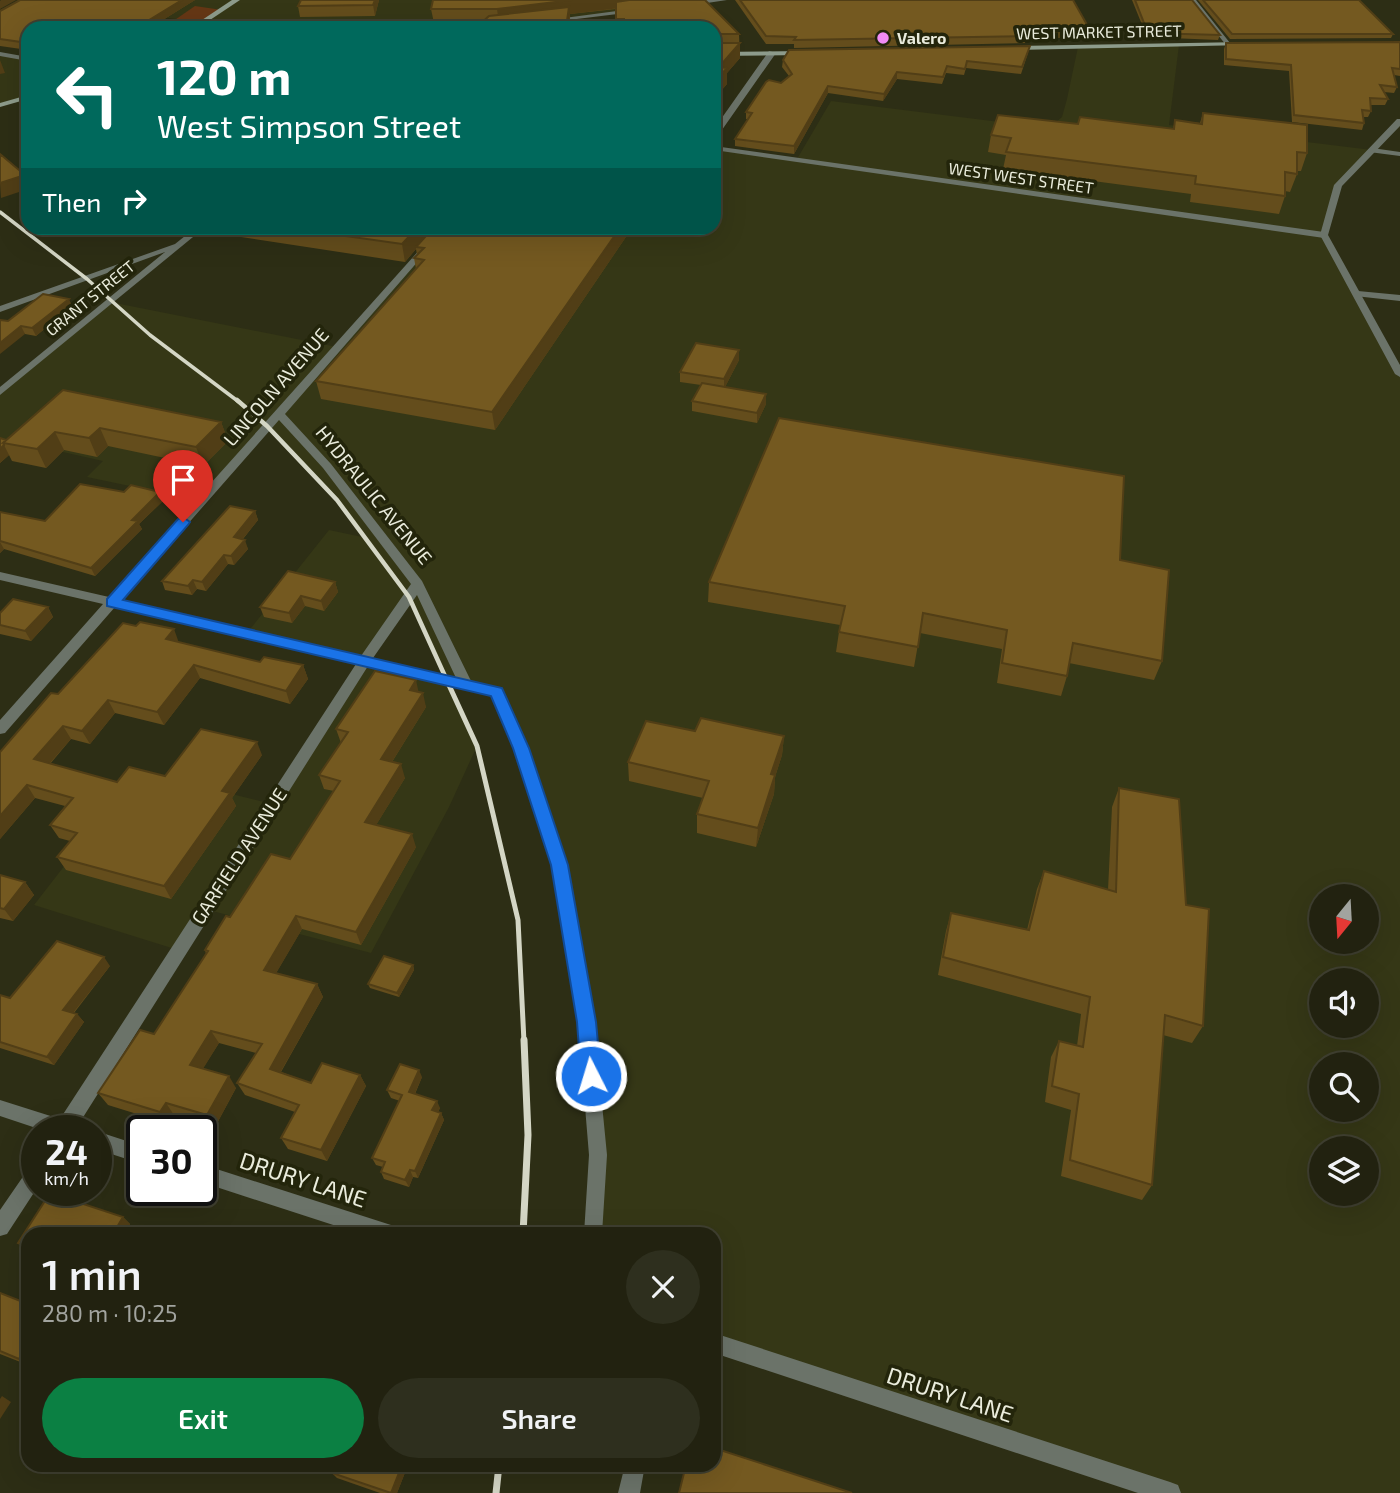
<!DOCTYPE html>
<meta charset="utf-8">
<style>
:root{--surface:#222210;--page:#2e2f1e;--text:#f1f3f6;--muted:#a2a49f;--line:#3f3f30;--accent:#0b8043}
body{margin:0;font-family:"Exo 2",sans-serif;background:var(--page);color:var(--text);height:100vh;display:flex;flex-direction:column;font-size:26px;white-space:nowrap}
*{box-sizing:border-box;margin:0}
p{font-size:23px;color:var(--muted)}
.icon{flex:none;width:38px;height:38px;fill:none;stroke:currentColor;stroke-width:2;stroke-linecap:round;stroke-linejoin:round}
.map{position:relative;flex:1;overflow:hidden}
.sheet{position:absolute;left:21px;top:1227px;width:700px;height:245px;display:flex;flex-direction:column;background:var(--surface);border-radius:21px;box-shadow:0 7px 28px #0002,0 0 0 2px var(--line)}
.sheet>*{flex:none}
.guide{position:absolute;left:21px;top:21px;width:700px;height:214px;border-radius:21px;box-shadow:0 7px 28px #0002,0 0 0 2px var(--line);background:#00695c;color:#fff;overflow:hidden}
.needle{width:46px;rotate:198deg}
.controls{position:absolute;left:1309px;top:884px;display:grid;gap:14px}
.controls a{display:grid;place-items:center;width:70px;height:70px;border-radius:50%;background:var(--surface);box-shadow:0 7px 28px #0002,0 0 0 2px var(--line);font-size:35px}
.speed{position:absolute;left:21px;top:1115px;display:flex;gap:14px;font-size:35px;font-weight:700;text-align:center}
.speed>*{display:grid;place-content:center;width:91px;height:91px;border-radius:50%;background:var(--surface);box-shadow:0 7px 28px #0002,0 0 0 2px var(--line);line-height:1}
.speed small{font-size:18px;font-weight:400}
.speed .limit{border:4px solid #111;border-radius:10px;background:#fff;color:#111}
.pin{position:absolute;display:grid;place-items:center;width:60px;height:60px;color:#fff;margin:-72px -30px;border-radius:50% 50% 50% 0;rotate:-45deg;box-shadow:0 0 7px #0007}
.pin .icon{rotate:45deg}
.me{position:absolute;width:77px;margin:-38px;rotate:355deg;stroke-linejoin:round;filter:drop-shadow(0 0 5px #0008)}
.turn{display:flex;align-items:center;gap:24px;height:147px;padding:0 21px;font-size:32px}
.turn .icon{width:91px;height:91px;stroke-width:2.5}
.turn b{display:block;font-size:49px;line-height:60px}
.then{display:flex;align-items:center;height:66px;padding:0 21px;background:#0003;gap:14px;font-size:26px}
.round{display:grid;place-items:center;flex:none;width:74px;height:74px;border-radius:37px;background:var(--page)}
.overview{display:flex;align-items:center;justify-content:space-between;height:119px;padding:0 21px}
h1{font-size:42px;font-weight:600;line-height:52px}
.button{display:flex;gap:14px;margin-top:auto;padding:14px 21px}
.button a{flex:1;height:80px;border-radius:42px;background:var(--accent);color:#fff;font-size:28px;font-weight:600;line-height:80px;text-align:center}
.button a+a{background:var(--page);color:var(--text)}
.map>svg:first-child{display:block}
.built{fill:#353716;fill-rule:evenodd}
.green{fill:#653715}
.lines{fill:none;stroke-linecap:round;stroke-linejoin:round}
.minor{fill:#6b7369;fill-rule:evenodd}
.tertiary{fill:#6b7369;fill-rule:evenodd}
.secondary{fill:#8d9b8b;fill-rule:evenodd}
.rail-far3{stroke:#d4d6c5;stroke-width:3.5}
.rail-far2{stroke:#d4d6c5;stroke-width:4.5}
.rail-far1{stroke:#d4d6c5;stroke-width:5}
.rail{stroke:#d4d6c5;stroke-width:7}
.wall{fill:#644d1c}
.shaded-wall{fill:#513e16}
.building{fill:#745920;stroke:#513e16;stroke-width:2}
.route{fill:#1a73e8;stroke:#114b97;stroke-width:2}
.poi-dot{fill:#f08bf5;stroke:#23250b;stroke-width:2.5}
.labels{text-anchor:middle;stroke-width:7;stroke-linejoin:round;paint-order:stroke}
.far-street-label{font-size:16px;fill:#eaecdc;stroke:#23250b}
.far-poi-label{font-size:16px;font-weight:bold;fill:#eaecdc;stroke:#23250b;text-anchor:start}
.street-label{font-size:19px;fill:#eaecdc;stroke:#23250b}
.near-street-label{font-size:23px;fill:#eaecdc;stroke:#23250b}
</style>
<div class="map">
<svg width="1400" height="1493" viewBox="0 0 1400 1493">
<rect width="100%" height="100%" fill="#2d2e15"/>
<path class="built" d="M28 0H724L484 28H193L195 7 176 19Z
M1179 45 1169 125 1372 150 1338 185 1324 235 1400 374V1493H1170L714 1343V1234H593L598 1155 560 865 497 692 447 680 477 746 449 807 371 953 205 909 178 950 34 905 138 771 272 804 365 660 247 633 329 530 367 538 337 500 267 426 201 501 87 477 103 461 0 438V392L110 302 337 347 443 228H714V148L797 159 831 101 1024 125 1055 123 1062 117 1067 99 1078 47ZM409 598 446 679 366 659ZM1321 896H1367V942H1321ZM1321 980H1367V1026H1321ZM1321 1064H1367V1110H1321ZM1321 1148H1367V1194H1321Z
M0 54 28 59V97L0 105Z"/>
<path class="green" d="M195 6 222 10 193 28H163Z"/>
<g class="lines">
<path class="minor" d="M706 0H727L687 6 684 4Z
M1190 0H1196L1230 43V45H1226Z
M632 9 634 12 552 22 549 20Z
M769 51 776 53 717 137H714V129Z
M0 52 28 57V61L0 56Z
M714 146 1324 232 1328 235 1324 238 714 150Z
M1372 148 1400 152V156L1369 152 1368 150Z
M195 228H204L0 395V387L165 252 0 312V306L175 244Z
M439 228H447L285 414 331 464 422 581 471 681 502 689 528 748 568 865 594 1022 607 1155 602 1234H584L589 1155 578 1022 552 865 514 748 492 696 368 666 75 1130H42L0 1116V1100L60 1119 356 664 115 607 5 733 0 734V720L103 604 0 580V572L109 597ZM279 420 323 468 411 584 361 656 121 600ZM417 595 456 678 373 658Z
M1358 291 1400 295V301L1355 296 1353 294Z
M96 1131 142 1146V1164L96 1149Z
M37 1162V1188L7 1234 0 1236V1210L31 1165Z
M201 1164 391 1225 398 1227 400 1234H361L201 1182Z
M714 1333 1170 1482 1178 1485 1181 1493H1138L714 1353Z
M625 1465H645L640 1493H618Z"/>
<path class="tertiary" d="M1397 119H1400V126L1342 186 1328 235 1400 365V377L1395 374 1320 235 1334 185Z"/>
<path class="secondary" d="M232 0H240L198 28H190Z
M1244 42 1246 45 1013 50 1009 48 1013 46Z
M807 51 804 55 714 56V52Z
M28 95V99L0 107V103Z"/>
<path class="rail-far3" d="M0 212 87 279 150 335 239 402"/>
<path class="rail-far2" d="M237 400 267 426 337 500 409 597 449 685"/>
<path class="rail-far1" d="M448 683 477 746 518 920 524 1042"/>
<path class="rail" d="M523 1234 528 1135 524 1040
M496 1493 499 1465"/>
</g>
<path class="wall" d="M20 0H195L150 28H28V50L0 46V11Z
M379 0 375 16 300 17 298 6Z
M705 0 739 34 740 58 727 73V84L714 99V28H617L616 9 570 14V22L434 23 431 9Z
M735 0H1073L1090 30 1088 38H1026L1025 43 794 48V44H766Z
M1132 0H1192L1220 35 1218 40 1147 37Z
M1198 0H1359L1393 34 1391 38 1230 39Z
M1400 42V76L1394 75 1397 87 1394 93 1384 92 1388 99 1385 105H1370L1371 111 1368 117H1363L1364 123 1362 130 1292 122 1289 71 1224 65V49L1226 43Z
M1028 53 1021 74 966 68 964 75 946 73 942 84 897 79 883 101 828 93 794 154 735 146V139L748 119H746V112L789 76 782 67 783 60Z
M1203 113 1307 153 1301 171H1297V174L1290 192 1285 191V196L1279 214 1190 202 1191 194 1003 169 1006 155 988 152 991 135 1078 124 1173 129 1175 120 1200 123Z
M226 228H632L495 430 321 399 316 381 416 269 414 258 417 255 416 249 405 262 228 235Z
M72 306 36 336 25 334 8 321Z
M739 350V360L725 387 766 394V404L757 423 692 411V401L701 385 680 382V372Z
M63 390 221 422 228 441 203 466 108 446 97 457 64 450 46 468 12 461 9 455 0 463V438L6 440Z
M124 492H160L164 500 139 524 142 529 95 576 4 549 0 553V512L45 521Z
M255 511 258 520 243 539 248 549 234 565 228 564 206 591 197 589 192 595 165 590 162 581Z
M1120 560 1162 661 1154 680 1069 663 1067 676 1061 696 997 683 1002 649 920 633 914 667 836 652 840 625 708 602 709 582Z
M335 582 338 592 324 611 305 606 292 623 264 617 260 607Z
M48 607 53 617 31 641 0 634V625Z
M179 642 260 662 303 665 308 679 290 704 200 678 164 725 115 713 90 744 71 739 50 764 117 782 165 776 262 755 232 798 236 806 171 899 66 870 57 857 70 841 59 838 50 825 65 806 35 798 0 839V752L58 694Z
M419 692 426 707 392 762 405 778 376 825 416 847 361 945 302 929 276 973 317 984 323 997 281 1072 311 1083 360 1075 366 1086 327 1161 288 1149 281 1138 295 1112 245 1095 237 1083 256 1053 219 1043 203 1068 236 1088 215 1127 174 1115 169 1124 108 1105 98 1093 154 1034 206 954 205 950 230 917 290 859 334 791 324 789 319 775 341 743 336 729Z
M695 731 784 736 782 755 775 777 774 794 756 847 697 833V814L703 798 629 781 628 762Z
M1119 788 1186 905 1203 1026 1192 1043 1163 1035 1152 1185 1142 1200 1061 1176 1071 1110 1045 1102 1051 1057 1059 1041 1077 1046 1081 1014 938 975 946 931 951 913 1027 930 1037 889 1044 871 1108 890 1112 807Z
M0 875 25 882 34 895 13 921 0 918Z
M413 965 414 970 399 997 370 988 368 984Z
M110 966 74 1013 77 1014 84 1022 54 1065 0 1048V995L10 998Z
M422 1077 415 1094 440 1108 438 1112 441 1113 444 1120 418 1178 413 1177 409 1187 384 1179 381 1172 383 1167 376 1165 372 1158 400 1101 391 1098 387 1090Z
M50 1193 123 1217 130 1224 124 1234H28V1251H26L18 1243Z
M0 1293 28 1304V1365L0 1354Z
M408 1465 397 1493H380L337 1478 332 1473Z"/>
<path class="shaded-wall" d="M1 0H16L0 9V1Z
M182 0H195L150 28H136Z
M375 0H379L375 16 373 5Z
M572 0H686L570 14 569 28 499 23 497 9Z
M740 43V58L727 73V84L714 99V83L719 67Z
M0 60 5 73 0 74Z
M897 72V79L883 101 884 94Z
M828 86V93L794 154V146Z
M25 175 28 182V189L1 198 0 183Z
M417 228H436L416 247V249L405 262 402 244Z
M620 228H632L495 430 492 412Z
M69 299 72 306 36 336 32 328Z
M21 326 25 334 0 354V343Z
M739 350V360L724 389V379Z
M766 394V404L757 423V413Z
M221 422 228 441 203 466 196 447Z
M100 428 108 446 97 457 89 438Z
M55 432 64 450 46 468 37 449Z
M4 445 9 455 0 463V449Z
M160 492 164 500 139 524 142 529 95 576 91 568 132 520Z
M255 511 258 520 237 546 234 537Z
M245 540 248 549 234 565 231 556Z
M0 542 4 549 0 553Z
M224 555 228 564 206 591 202 582Z
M193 580 197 589 192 595 188 586Z
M335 582 338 592 324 611 321 601Z
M301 596 305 606 292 623 289 613Z
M48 607 53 617 31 641 25 631Z
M174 629 179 643 166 639Z
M194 665 200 678 164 725 157 712Z
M303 665 308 679 290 704 286 691Z
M416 680 419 694 410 690Z
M423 693 426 707 385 773 381 759Z
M108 700 115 713 90 744 82 731Z
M63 726 71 739 42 772 34 759Z
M784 736 782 755 775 777 774 794 756 847 758 828 771 774Z
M257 742 262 755 232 798 236 806 171 899 164 886 222 791Z
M401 764 405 778 370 835 365 822Z
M27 785 35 798 0 839V816Z
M412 834 416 847 361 945 356 932Z
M25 882 34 895 13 921 4 909Z
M296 916 302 929 271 982 264 970Z
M104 957 110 966 69 1018 63 1010Z
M413 965 414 970 399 997 397 993Z
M317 984 323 997 276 1080 270 1069Z
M77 1014 84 1022 54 1065 47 1057Z
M211 1031 219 1043 198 1077 190 1065Z
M419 1070 422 1077 412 1100 409 1092Z
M360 1075 366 1086 327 1161 321 1150Z
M229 1076 236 1088 215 1127 207 1115Z
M437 1101 440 1108 435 1118 432 1110Z
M166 1103 174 1115 169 1124 160 1112Z
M441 1113 444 1120 418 1178 415 1171Z
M410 1170 413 1177 409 1187 405 1180Z
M123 1217 130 1224 124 1234H113Z
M28 1345V1364L19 1359Z
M2 1396 11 1402 0 1419V1399Z
M402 1465H408L397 1493H391Z"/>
<path class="building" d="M20 0H182L136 28H28V43L0 39V11Z
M301 0H375L373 5 298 6Z
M433 0H572L497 9H431Z
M629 0H705L739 34H714V28H669L670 26 624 27V19H616V2Z
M740 0H1073L1090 30H1023L1026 36 794 40 796 37 766 36Z
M1135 0H1192L1220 35 1148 33Z
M1203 0H1359L1393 34H1232Z
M569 7 566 28H476L489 16Z
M1400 42V69L1392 68 1397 87 1380 85 1388 99 1370 98 1371 111 1362 110 1364 123 1294 115 1291 65 1226 59V43Z
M714 43H740L719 67 727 68 714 83Z
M1030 46 1022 67 967 61 965 69 947 66 943 77 897 72 884 94 828 86 794 146 735 139 752 113 746 112 766 82 769 80 781 83 792 74 783 60 789 50Z
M1203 113 1307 125V153L1297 152V174L1285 172V196L1195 184 1196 176 1006 152 1011 138 991 135 998 115 1078 124 1080 117 1174 129 1175 120 1202 124Z
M0 154 25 175 0 183Z
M289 228H417L402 244Z
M433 228H620L492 412 316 381 424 260 414 258 424 248 416 247Z
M43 294 69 299 32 328 21 326 0 343V320L8 321Z
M696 343 739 350 724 379 680 372Z
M702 383 766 394 757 413 692 401Z
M63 390 221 422 196 447 100 428 89 438 55 432 37 449 3 443Z
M779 418 1124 476 1120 560 1169 570 1162 661 1073 643 1067 676 1002 663 1007 630 923 613 918 647 839 632 845 606 709 582Z
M0 438 6 440 3 443 4 445 0 449Z
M80 484 124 492 131 485 160 492 132 520 138 521 91 568 0 541V512L45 521Z
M230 506 255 511 234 537 245 540 231 556 224 555 202 582 193 580 188 586 162 581Z
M288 571 335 582 321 601 301 596 289 613 260 607Z
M13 599 48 607 25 631 0 625V613Z
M140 622 174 629 166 639 260 662 264 657 303 665 286 691 194 665 157 712 108 700 82 731 63 726 34 759 117 782 129 767 165 776 201 729 257 742 222 791 230 793 164 886 57 857 77 833 50 825 73 798 27 785 0 816V752L51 693 58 694 123 623 136 626Z
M375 671 416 680 410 690 423 693 381 759 401 764 365 822 412 834 356 932 296 916 264 970 317 984 270 1069 311 1083 322 1063 360 1075 321 1150 281 1138 299 1105 237 1083 262 1044 211 1031 190 1065 229 1076 207 1115 166 1103 160 1112 98 1093 140 1030 154 1034 208 951 205 950 226 916 230 917 271 854 290 859 340 781 319 775 348 732 336 729Z
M701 718 784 736 771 774 775 775 758 828 697 814 709 781 628 762 646 721 695 731Z
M1119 788 1179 799 1186 905 1209 909 1203 1026 1165 1015 1152 1185 1070 1160 1079 1094 1052 1086 1059 1041 1083 1047 1090 997 943 957 951 913 1029 930 1044 871 1116 892Z
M0 875 25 882 4 909 0 908Z
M57 941 104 957 63 1010 77 1014 47 1057 0 1042V995L10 998Z
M384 956 413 965 397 993 368 984Z
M400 1064 419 1070 409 1092 437 1101 432 1110 441 1113 415 1171 410 1170 405 1180 381 1172 385 1162 372 1158 402 1095 387 1090Z
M50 1193 123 1217 113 1234H28V1247L18 1243Z
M0 1293 28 1304V1345L19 1359 0 1351Z
M714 1448 852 1493H679L686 1465H714Z
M335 1465H402L391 1493 332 1473Z"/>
<path class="route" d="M183 517 190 522 188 525 123 600 502 688 529 748 568 865 596 1022 601 1076 598 1082 591 1085 584 1082 581 1076 577 1022 551 865 513 748 491 696 107 606V599L178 519Z"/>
<circle class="poi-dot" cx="883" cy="38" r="7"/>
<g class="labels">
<g class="far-street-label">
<text transform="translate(1099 32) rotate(-1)" y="6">WEST MARKET STREET</text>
<text transform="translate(1021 178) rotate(8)" y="6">WEST WEST STREET</text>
<text transform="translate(90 298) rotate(-39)" y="6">GRANT STREET</text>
</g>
<g class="far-poi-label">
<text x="897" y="44">Valero</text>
</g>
<g class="street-label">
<text transform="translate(276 387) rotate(-49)" y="7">LINCOLN AVENUE</text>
<text transform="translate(374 495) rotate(51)" y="7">HYDRAULIC AVENUE</text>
<text transform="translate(239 856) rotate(-57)" y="7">GARFIELD AVENUE</text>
</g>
<g class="near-street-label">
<text transform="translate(303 1180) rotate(18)" y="8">DRURY LANE</text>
<text transform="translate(950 1395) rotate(18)" y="8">DRURY LANE</text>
</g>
</g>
</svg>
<div class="controls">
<a><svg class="needle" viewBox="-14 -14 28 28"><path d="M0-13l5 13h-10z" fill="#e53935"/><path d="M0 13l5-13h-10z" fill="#a2a49f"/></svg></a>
<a><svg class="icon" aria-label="sound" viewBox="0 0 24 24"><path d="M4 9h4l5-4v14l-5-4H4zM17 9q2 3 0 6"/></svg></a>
<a><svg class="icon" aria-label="search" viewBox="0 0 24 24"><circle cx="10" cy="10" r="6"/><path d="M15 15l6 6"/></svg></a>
<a><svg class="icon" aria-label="layers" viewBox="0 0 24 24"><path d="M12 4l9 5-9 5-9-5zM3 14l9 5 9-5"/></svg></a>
</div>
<div class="speed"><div>24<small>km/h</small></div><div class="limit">30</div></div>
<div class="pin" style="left:183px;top:522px;background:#d93025"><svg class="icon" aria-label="arrive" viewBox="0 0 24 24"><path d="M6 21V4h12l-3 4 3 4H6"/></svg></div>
<svg class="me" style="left:591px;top:1076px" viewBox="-20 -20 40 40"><circle r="17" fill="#1a73e8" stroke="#fff" stroke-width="3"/><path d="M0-11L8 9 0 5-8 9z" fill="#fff"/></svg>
<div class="guide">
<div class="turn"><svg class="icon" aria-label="left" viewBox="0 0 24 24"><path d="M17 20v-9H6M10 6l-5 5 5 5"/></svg><div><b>120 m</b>West Simpson Street</div></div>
<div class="then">Then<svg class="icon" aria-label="right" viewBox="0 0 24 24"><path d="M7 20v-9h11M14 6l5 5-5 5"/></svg></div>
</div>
<section class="sheet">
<div class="overview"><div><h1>1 min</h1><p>280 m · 10:25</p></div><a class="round"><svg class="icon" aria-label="close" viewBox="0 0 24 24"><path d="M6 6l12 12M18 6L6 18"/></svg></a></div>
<div class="button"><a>Exit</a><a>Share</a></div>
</section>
</div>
